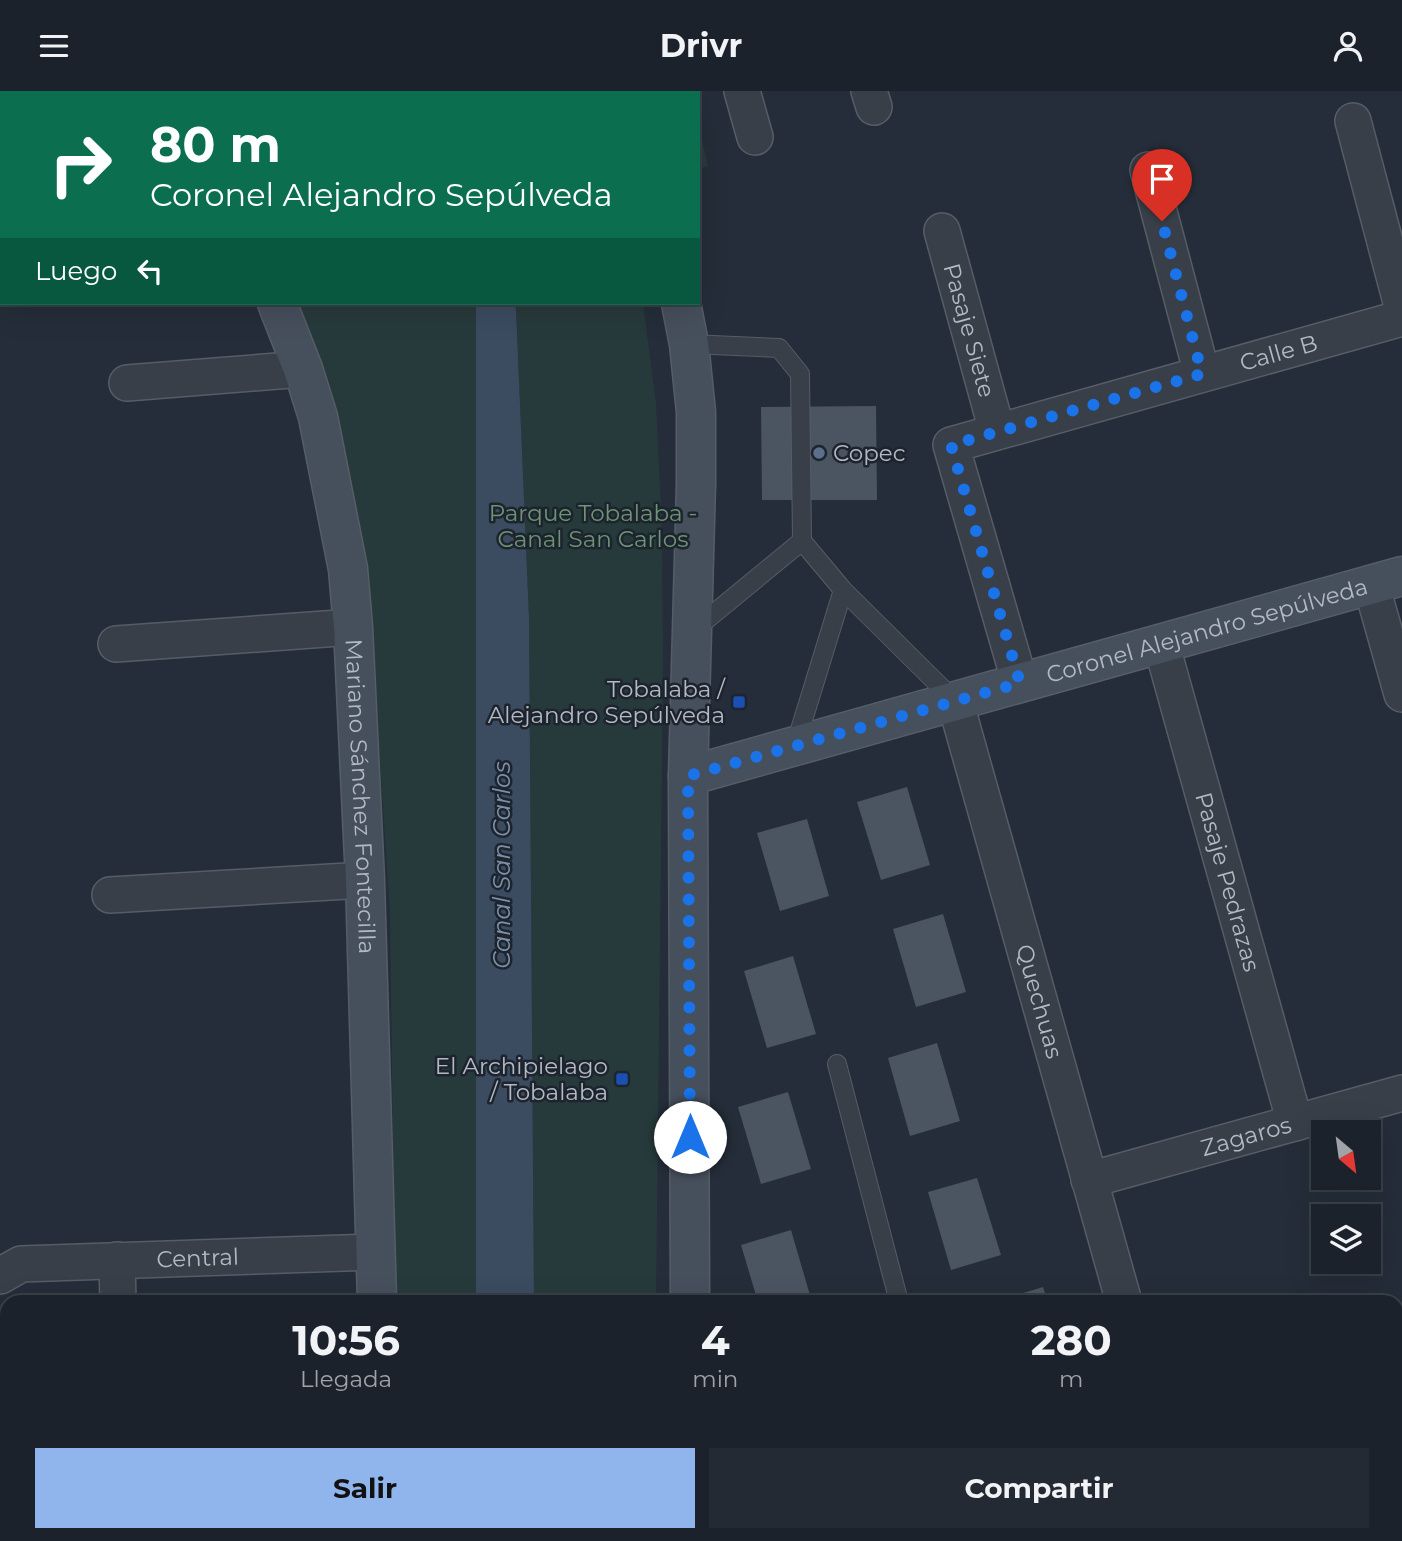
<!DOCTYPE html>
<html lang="es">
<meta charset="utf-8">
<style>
:root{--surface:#1b222b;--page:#242a33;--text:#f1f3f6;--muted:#a0a4a9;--line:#393f47;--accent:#90b5ed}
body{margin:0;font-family:Montserrat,sans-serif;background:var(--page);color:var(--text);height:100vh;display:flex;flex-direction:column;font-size:26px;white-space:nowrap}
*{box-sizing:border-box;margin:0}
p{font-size:23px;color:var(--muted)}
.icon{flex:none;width:38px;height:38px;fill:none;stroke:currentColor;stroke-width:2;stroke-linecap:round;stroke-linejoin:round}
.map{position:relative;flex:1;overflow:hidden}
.sheet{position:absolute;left:0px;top:1204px;width:1404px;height:247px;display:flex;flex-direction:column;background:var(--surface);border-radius:21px 21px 0 0;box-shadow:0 7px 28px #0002,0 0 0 2px var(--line)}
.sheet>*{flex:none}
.guide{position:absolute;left:0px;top:0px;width:700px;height:214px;box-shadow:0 7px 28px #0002,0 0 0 2px var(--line);background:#0b6e4f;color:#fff;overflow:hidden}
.needle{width:46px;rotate:151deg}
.buttons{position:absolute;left:1311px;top:1029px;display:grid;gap:14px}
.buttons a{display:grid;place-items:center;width:70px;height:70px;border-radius:0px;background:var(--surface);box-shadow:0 7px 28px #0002,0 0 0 2px var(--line);font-size:35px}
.pin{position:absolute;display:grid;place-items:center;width:60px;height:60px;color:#fff;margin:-72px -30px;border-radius:50% 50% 50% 0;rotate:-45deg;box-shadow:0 0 7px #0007}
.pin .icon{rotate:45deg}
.me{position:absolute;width:77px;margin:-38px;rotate:0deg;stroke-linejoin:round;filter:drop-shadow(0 0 5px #0008)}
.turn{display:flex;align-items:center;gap:24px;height:147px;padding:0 35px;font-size:32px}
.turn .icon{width:91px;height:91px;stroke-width:2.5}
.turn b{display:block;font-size:49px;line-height:60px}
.then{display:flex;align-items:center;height:66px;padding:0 35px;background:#0003;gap:14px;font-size:26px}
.eta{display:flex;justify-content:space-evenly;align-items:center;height:119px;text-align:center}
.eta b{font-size:42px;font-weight:700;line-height:49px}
.primary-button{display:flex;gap:14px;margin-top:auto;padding:14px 35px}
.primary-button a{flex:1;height:80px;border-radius:0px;background:var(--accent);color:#111;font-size:28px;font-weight:700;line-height:80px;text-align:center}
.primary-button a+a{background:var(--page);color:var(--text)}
header{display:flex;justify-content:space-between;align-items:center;height:91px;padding:0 35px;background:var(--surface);font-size:32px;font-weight:700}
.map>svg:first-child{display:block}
.green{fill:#273a3b}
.water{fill:#3b4b60}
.building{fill:#4b5562}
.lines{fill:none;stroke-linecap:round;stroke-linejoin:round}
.lane-casing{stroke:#565d67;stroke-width:20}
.street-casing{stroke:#565d67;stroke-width:38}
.secondary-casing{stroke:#565d67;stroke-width:41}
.lane{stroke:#383f49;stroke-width:18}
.street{stroke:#383f49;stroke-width:35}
.secondary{stroke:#464f5c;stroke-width:38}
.route{stroke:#1a73e8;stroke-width:12;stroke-dasharray:0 21.6}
.service-dot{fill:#5c6f8a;stroke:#1d242e;stroke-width:2.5}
.transit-dot{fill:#1a4fb4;stroke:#1d242e;stroke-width:2.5}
.labels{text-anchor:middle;stroke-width:5;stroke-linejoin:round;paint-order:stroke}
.street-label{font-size:23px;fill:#b3bac5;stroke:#1d242e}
.poi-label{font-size:23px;fill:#b3bac5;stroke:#1d242e;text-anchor:end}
.park-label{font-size:23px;fill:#6c9475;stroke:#1d242e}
.water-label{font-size:24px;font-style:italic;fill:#7d91aa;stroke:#1d242e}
</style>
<header><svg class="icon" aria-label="menu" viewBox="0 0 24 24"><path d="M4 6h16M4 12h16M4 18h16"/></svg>Drivr<svg class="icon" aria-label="person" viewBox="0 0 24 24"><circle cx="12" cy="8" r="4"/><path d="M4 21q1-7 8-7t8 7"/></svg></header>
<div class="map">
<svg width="1402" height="1450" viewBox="0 0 1402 1450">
<rect width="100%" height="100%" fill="#242d39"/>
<path class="green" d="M189 0H376L377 2H190Z
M441 0H567L568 2H441Z
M698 31 708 75 698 78Z
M296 212H476V1211H395L390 822 374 577 335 315Z
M514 212H643L656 313 662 438 663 577 656 1211H534L529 527 516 218Z
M402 1444H476V1450H402Z
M542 1444H653V1450H542Z"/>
<path class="water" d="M476 212H514L516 218 529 527 534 1211H476Z
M476 1444H542V1450H476Z"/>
<path class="building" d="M876 315 877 409H762L761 316Z
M907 696 930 774 881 789 857 711Z
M807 728 829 805 780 820 757 742Z
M943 823 966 901 916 916 893 838Z
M793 865 816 943 767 957 744 880Z
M937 952 960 1030 910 1045 888 967Z
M788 1001 811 1078 761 1093 738 1016Z
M977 1087 1001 1164 951 1179 928 1101Z
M791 1139 812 1211H758L741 1154Z
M1043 1196 1048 1211H997V1210Z
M1060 1444H1114L1116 1450H1062Z"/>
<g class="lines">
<defs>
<path id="lane" d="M689 253 779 257 800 283 802 450 843 499 955 610
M695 538 802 450
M795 655 843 499
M837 973 899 1211"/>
<g id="street">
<path d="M742 0 755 46"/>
<path d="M869 0 874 16"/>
<path d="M1353 30 1402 215"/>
<path d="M1148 79 1202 283"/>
<path id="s1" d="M942 140 997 340"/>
<path d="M127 292 303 278"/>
<path d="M1371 493 1402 603"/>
<path id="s2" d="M1161 552 1295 1032"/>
<path d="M116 553 353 536"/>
<path id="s3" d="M1020 592 951 354 1402 227"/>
<path id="s4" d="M955 610 1124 1211"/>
<path d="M110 804 365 789"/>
<path id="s5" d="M1089 1089 1402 1002"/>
<path d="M117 1169 118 1211"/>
<path id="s6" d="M0 1185 21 1173 375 1161"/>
<path d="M1396 1248 1402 1247"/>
<path d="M125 1444V1450"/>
<path d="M1189 1444 1191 1450"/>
</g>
<g id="secondary">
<path d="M182 0 183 2"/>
<path d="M605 0 606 2"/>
<path d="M50 2 53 0"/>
<path d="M0 43 2 42"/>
<path id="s7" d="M277 212 303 278 318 326 348 478 353 536 365 789 377 1211"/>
<path d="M681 212 689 253 696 321V393L688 685 690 1211"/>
<path id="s8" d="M688 685 1402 485"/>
<path d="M385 1444V1450"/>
<path d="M691 1444V1450"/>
</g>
</defs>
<use href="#lane" class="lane-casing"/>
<use href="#street" class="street-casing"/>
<use href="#secondary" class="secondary-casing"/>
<use href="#lane" class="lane"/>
<use href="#street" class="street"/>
<use href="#secondary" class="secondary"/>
</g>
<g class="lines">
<path class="route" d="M690 1046 688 685 1020 592 951 354 1202 283 1162 130"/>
</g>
<circle class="service-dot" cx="819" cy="362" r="7"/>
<g class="transit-dot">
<rect x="732" y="604" width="14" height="14" rx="3.5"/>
<rect x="615" y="981" width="14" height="14" rx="3.5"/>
</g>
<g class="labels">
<g class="street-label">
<text dy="8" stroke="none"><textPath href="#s1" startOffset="103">Pasaje Siete</textPath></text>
<text dy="8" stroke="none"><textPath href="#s3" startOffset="588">Calle B</textPath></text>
<text dy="8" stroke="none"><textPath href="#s8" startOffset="539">Coronel Alejandro Sepúlveda</textPath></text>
<text dy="8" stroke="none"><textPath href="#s7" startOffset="504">Mariano Sánchez Fontecilla</textPath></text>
<text dy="8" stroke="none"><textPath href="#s2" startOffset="248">Pasaje Pedrazas</textPath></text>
<text dy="8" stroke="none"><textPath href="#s4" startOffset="312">Quechuas</textPath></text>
<text dy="8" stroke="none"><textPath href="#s5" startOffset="163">Zagaros</textPath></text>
<text dy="8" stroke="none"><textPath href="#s6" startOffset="201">Central</textPath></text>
</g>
<g class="poi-label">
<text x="833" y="370" text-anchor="start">Copec</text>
<text x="725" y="606">Tobalaba /<tspan x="725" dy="26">Alejandro Sepúlveda</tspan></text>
<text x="608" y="983">El Archipielago<tspan x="608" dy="26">/ Tobalaba</tspan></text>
</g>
<g class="park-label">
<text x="593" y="430">Parque Tobalaba -<tspan x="593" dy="26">Canal San Carlos</tspan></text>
</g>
<g class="water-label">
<text transform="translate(502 774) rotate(-90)" y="8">Canal San Carlos</text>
</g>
</g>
</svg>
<div class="buttons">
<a><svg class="needle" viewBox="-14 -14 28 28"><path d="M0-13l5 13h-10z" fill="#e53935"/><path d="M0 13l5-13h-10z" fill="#a0a4a9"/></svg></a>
<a><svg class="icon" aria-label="layers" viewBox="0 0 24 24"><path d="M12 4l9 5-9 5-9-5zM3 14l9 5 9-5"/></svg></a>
</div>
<div class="pin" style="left:1162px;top:130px;background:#d93025"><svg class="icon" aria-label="arrive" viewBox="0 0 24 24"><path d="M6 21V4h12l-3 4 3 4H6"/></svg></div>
<svg class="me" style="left:690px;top:1046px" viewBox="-20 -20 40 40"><circle r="19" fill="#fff"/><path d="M0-13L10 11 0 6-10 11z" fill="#1a73e8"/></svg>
<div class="guide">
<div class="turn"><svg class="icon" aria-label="right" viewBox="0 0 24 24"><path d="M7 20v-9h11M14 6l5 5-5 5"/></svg><div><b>80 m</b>Coronel Alejandro Sepúlveda</div></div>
<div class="then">Luego<svg class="icon" aria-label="left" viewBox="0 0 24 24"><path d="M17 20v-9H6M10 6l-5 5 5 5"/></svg></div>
</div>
<section class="sheet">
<div class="eta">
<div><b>10:56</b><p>Llegada</p></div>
<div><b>4</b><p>min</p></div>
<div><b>280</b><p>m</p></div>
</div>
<div class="primary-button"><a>Salir</a><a>Compartir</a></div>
</section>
</div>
